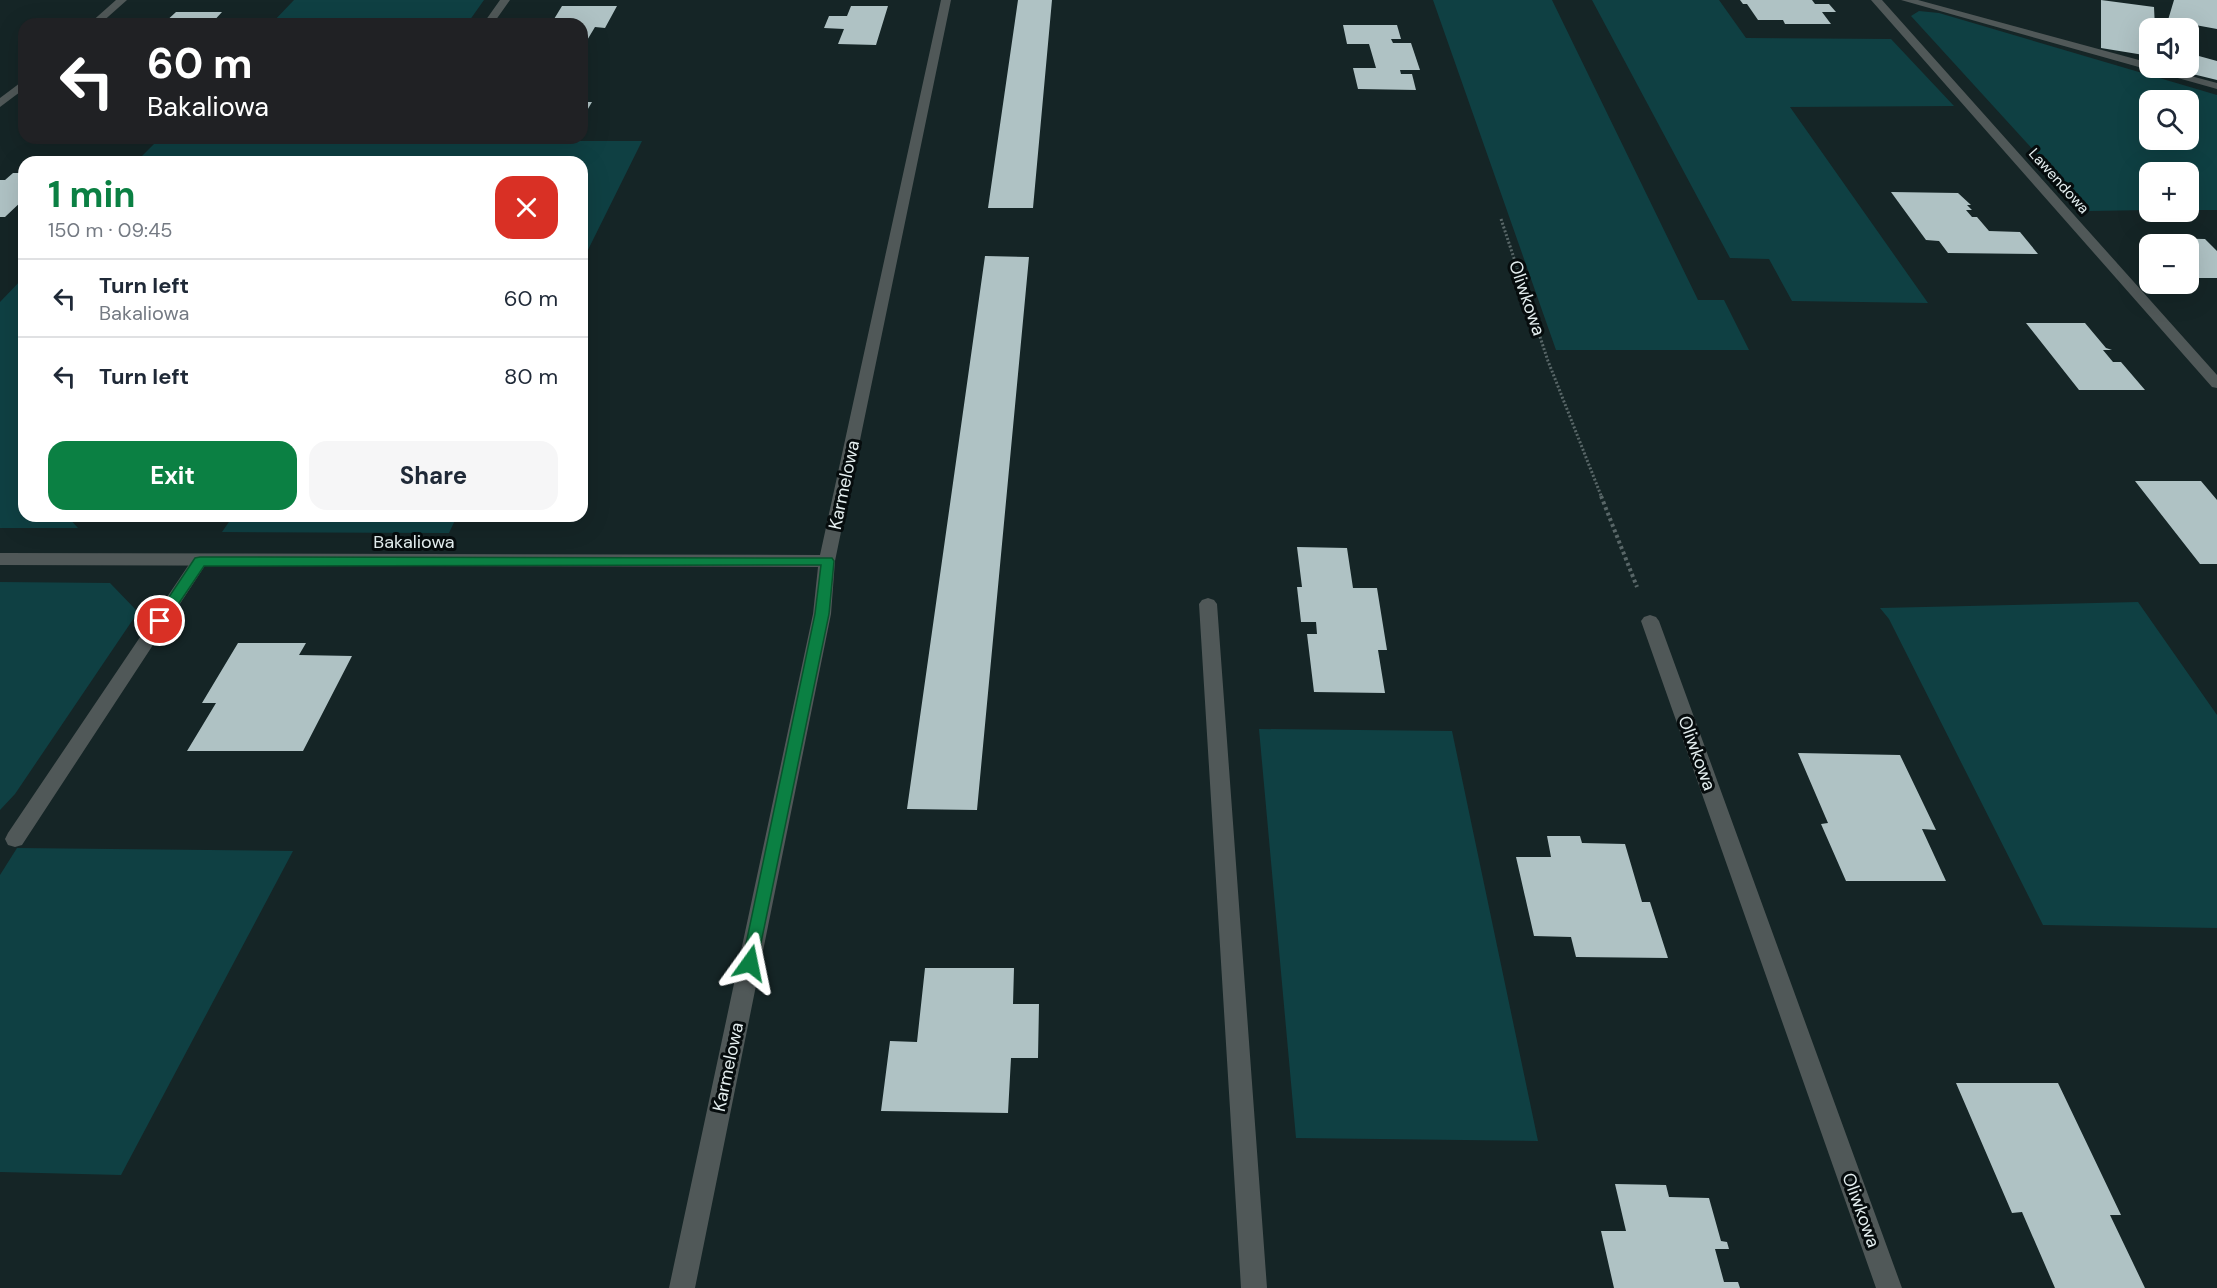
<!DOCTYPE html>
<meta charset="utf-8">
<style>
:root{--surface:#fff;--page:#f6f6f7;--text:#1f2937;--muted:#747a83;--line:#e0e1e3;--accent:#0b8043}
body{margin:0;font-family:"DM Sans",sans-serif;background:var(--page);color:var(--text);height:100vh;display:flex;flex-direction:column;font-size:22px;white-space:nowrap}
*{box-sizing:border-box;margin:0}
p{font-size:20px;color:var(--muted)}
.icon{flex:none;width:33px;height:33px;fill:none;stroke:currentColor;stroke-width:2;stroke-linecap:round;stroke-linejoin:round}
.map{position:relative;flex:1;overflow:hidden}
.side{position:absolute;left:18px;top:156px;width:570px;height:366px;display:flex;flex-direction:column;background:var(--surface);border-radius:18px;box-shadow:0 6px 24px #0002}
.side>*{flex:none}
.banner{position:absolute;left:18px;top:18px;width:570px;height:126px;border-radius:18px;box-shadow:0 6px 24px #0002;background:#202124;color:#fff;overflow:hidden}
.controls{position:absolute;left:2139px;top:18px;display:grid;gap:12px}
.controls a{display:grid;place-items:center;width:60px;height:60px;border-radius:12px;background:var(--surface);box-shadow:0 6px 24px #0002;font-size:30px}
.pin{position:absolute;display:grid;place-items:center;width:51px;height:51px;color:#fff;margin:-26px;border:3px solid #fff;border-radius:50%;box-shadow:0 2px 6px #0007}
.me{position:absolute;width:66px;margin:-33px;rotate:12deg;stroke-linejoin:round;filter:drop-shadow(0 0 4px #0008)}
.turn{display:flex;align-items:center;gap:21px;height:126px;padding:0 30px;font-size:27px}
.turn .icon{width:78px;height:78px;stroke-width:2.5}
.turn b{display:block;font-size:42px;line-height:51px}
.round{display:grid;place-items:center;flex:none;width:63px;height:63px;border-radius:18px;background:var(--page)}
.overview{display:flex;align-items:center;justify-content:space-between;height:102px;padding:0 30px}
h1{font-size:36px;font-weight:700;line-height:45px;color:var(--accent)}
.action{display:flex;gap:12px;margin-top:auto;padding:12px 30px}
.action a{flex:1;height:69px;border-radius:18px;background:var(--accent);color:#fff;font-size:24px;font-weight:700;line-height:69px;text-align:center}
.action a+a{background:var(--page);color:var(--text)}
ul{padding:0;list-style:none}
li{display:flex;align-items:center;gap:18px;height:78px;padding:0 30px;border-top:2px solid var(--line)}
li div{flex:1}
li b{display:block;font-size:22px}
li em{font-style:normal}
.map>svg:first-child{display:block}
.green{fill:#0f4043;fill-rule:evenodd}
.building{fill:#afc2c4}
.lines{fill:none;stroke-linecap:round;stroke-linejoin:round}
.path-far1{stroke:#596768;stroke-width:3;stroke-dasharray:2 2;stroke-linecap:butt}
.path{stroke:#596768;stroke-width:4;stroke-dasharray:3 3;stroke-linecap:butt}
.service{fill:#505858;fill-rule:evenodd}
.minor{fill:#505858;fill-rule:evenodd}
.route{fill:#0b8043;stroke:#07532c;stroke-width:1.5}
.labels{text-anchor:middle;stroke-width:6;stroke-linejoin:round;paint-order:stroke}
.far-street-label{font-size:15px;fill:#e4eeef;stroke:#060c0d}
.street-label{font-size:18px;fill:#e4eeef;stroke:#060c0d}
</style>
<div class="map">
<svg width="2217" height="1288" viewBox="0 0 2217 1288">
<rect width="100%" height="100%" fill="#152526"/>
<path class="green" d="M294 0H484L467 24H271Z
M1433 0H1552L1698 300H1724L1749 350H1556Z
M1592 0H1719L1746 38 1891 39 1954 106 1790 107 1928 303 1792 301 1769 259 1730 258Z
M1919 11 1939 13 2217 95V210H2189L2188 172H2150L2149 210 2089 211 1911 16ZM2150 100H2188V140H2150Z
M157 141H642L582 262V162H136Z
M24 277V516H67L78 528H0V302Z
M233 516H457L449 533 222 532Z
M0 582 110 583 138 612 15 794 0 810Z
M2138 602 2217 715V928L2043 925 1889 619 1880 608Z
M1259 729 1452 731 1538 1141 1296 1138Z
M17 848 293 851 121 1175 0 1172V875Z"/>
<path class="building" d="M1018 0H1052L1033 208H988Z
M1740 0H1812L1815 4H1829L1836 12H1822L1831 24H1785L1783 20H1758L1747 4H1743Z
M2101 0 2154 7 2155 28H2150V56L2101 48Z
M2174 0H2217V29L2168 20Z
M562 6H617L605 28 595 27 586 42H582V24H551Z
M851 6H888L876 45 838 44 844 29 824 28 829 16H847Z
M176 12H222L211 24H163Z
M1343 25H1397L1401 39H1391L1393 43H1411L1420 70H1400L1401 74H1412L1416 90 1358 89 1353 68H1376L1369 44H1347Z
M2188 53 2217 61V80L2168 68H2188Z
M582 102H592L582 119Z
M13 173H24V199L5 217H0V180H5Z
M1891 192 1958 193 1971 205H1967L1972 210H1966L1972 217H1977L1989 231 2020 232 2038 254 1948 253 1939 241 1926 240Z
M2152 238 2205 239 2217 251V278H2188V244H2157Z
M985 256 1029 257 977 810 907 809Z
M2026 323H2085L2106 348 2112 350H2103L2113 362H2121L2145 390H2079Z
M2135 481H2201L2217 500V564H2200Z
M1297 547 1347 548 1353 588H1377L1387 650H1378L1385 693 1314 692 1307 634H1317L1316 622H1301L1297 587H1302Z
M238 643H306L299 655 352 656 303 751H187L216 703H202Z
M1798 753 1900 755 1936 830 1922 829 1946 881H1846L1821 824 1828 823Z
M1547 836H1580L1582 843 1625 844 1642 902H1650L1668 958 1576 957 1571 937 1534 936 1516 857H1551Z
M925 968H1014L1013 1004H1039L1038 1058H1011L1008 1113 881 1111 890 1041 917 1042Z
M1956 1083H2058L2121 1215H2110L2145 1288H2055L2022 1212 2012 1213Z
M1615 1184 1666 1185 1669 1197 1709 1198 1721 1241 1727 1242 1729 1249H1715L1724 1282H1738L1740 1288H1614L1601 1231H1626Z"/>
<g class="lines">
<path class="path-far1" d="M1501 219 1548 361 1602 498"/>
<path class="path" d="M1601 496 1637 587"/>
<path class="service" d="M500 0H510L493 24H483Z
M200 555 206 557 208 561 22 845 15 847 8 845 5 839 8 833 194 557Z
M1208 598 1214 600 1217 604 1267 1288H1241L1199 604 1202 600Z"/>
<path class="minor" d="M116 0H127L100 24H89Z
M941 0H951L835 561 831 614 695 1288H669L813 614 818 567 0 565V553L820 555Z
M1871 0H1882L2217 375V388L2212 387Z
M1901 0H1918L2150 63V68H2161L2217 83V89Z
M24 80V89L0 107V98Z
M1650 615 1656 617 1659 621 1902 1288H1876L1641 621 1644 617Z"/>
</g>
<path class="route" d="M200 557 832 558 834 561 829 614 756 967 750 970 744 967 742 963 815 614 821 565 204 566 165 624H155L153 621 195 558Z"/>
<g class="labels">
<g class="far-street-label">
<text transform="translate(2059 181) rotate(48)" y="5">Lawendowa</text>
</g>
<g class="street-label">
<text transform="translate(1527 298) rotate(71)" y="6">Oliwkowa</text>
<text transform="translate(844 485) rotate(-78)" y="6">Karmelowa</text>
<text x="414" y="548">Bakaliowa</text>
<text transform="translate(1697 753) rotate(70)" y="6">Oliwkowa</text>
<text transform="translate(728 1067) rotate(-78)" y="6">Karmelowa</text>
<text transform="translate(1861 1210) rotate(70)" y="6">Oliwkowa</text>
</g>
</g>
</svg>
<div class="controls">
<a><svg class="icon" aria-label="sound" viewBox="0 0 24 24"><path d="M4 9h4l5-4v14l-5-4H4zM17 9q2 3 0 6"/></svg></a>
<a><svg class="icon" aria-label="search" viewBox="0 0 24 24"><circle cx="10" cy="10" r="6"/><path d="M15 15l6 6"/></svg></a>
<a>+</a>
<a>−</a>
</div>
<div class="pin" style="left:160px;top:621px;background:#d93025"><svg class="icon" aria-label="arrive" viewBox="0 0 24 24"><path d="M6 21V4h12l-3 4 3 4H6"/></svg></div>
<svg class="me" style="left:750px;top:963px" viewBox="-20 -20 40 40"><path d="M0-17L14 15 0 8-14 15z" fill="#0b8043" stroke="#fff" stroke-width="4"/></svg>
<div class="banner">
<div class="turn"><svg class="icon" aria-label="left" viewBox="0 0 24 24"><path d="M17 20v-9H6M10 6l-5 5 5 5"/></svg><div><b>60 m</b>Bakaliowa</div></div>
</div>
<section class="side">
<div class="overview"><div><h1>1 min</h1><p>150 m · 09:45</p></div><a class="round" style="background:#d93025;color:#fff"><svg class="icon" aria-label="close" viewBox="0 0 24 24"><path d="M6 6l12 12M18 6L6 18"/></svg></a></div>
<ul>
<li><svg class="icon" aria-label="left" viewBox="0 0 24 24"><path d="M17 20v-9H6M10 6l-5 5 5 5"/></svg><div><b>Turn left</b><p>Bakaliowa</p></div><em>60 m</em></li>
<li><svg class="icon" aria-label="left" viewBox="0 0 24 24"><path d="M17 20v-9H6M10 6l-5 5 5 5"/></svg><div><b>Turn left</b></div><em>80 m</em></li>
</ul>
<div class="action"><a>Exit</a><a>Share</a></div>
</section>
</div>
